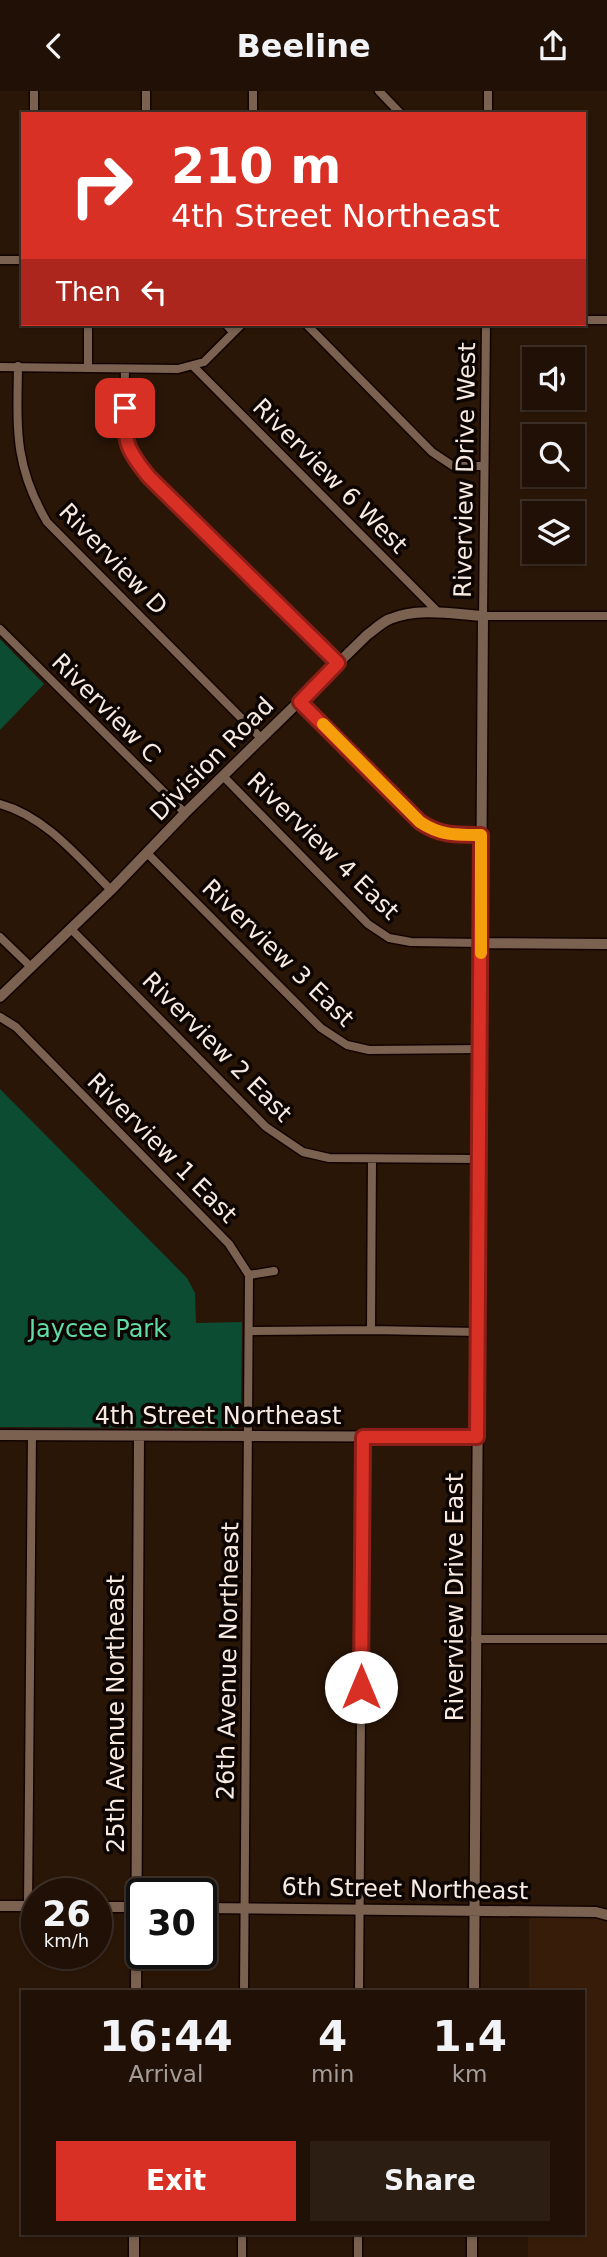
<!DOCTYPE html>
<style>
:root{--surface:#201005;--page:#2d1e13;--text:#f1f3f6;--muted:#a29d9a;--line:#3d3027;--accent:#d93025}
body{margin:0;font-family:"DejaVu Sans",sans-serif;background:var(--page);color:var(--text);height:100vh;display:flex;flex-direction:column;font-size:26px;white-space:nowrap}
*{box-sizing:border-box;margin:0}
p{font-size:23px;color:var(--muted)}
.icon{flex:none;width:38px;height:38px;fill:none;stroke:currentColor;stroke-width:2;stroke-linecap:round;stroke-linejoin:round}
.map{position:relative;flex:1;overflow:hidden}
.side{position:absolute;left:21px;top:1899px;width:564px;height:245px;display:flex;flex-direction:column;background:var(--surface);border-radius:0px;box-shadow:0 2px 5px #0004,0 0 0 2px var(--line)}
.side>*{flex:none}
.top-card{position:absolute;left:21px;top:21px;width:565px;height:214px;border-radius:0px;box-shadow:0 2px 5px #0004,0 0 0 2px var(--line);background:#d93025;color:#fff;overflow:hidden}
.tools{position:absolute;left:522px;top:256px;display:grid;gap:14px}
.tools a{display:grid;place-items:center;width:63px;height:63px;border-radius:0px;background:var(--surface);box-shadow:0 2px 5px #0004,0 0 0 2px var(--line);font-size:35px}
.speed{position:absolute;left:21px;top:1787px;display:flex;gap:14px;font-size:35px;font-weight:700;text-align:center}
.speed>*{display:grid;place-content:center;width:91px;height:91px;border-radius:50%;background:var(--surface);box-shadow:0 2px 5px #0004,0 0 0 2px var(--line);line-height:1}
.speed small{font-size:18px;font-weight:400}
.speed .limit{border:4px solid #111;border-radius:10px;background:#fff;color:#111}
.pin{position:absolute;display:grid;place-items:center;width:60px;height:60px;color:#fff;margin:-30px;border-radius:14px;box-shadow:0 4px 10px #0006}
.me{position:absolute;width:77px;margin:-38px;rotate:0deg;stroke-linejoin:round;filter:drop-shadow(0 0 5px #0008)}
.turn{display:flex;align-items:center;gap:24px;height:147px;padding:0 35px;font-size:32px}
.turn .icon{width:91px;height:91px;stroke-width:2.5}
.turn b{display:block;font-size:49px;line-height:60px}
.then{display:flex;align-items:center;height:66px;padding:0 35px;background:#0003;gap:14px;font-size:26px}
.eta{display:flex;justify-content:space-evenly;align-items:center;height:119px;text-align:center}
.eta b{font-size:42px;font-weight:700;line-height:49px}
.primary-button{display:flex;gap:14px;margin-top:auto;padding:14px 35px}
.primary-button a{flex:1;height:80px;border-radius:0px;background:var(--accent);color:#fff;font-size:28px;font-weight:700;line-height:80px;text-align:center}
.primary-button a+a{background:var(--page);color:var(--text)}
header{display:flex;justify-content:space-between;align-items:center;height:91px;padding:0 35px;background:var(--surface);font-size:32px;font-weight:700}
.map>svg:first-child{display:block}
.built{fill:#371d09}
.green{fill:#0b4c33}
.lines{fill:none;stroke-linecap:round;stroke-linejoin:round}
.minor-casing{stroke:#120300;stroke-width:11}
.tertiary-casing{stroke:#120300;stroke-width:13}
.minor{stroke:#7a6150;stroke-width:8}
.tertiary{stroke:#7a6150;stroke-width:10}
.route-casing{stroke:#8d1f18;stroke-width:18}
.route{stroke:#d93025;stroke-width:12}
.slow{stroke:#f59e0b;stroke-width:12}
.labels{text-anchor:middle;stroke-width:7;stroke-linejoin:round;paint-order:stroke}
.street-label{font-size:24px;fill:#f8eae0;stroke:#0c0502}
.park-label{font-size:24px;fill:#60dda4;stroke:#0c0502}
</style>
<header><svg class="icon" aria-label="back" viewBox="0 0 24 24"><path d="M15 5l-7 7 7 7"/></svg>Beeline<svg class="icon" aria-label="share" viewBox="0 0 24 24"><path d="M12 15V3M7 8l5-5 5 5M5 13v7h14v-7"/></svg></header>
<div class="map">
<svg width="607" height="2166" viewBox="0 0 607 2166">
<rect width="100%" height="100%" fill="#2a1607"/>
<path class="built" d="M529 1820 607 1824V2166H528V2142H583V1900H529Z"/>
<path class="green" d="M0 548 44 593 0 639Z
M0 998 187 1187 195 1202 196 1232 242 1231 241 1332 235 1337 0 1336Z"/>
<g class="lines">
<defs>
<path id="minor" d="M379 0 401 23
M34 23V0
M146 23V0
M253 23V0
M488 23V0
M0 169H23
M584 229H607
M226 233 233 241
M306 233 432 361 453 375H484
M486 233 483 525H607
M18 275C17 338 14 375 47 431L262 648
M193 275 439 522
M0 276 178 278 204 271 242 233
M88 277V233
M125 278 124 337 129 362 149 386 338 572
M0 538 185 722
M300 611 420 731C441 745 456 744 481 744
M224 686 368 833 389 847 411 851 481 852
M0 713C45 725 79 767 111 799
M147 762 321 937 347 954 369 959 481 958
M71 838 266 1036 303 1061 329 1067 480 1068
M0 846 31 876
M0 926 16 936 229 1153 249 1184 244 1900
M249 1184 274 1180
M371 1239 372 1068
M250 1240 371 1239 478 1241
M475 1548H607
M28 1815 32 1344
M359 1900 363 1346
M242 2166V2142
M358 2166V2142"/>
<path id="tertiary" d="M481 852 607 853
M0 906 111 799 185 722 367 544C374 539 382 531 390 528 418 516 454 523 483 525L474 1900
M0 1344 477 1346
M0 1815H37
M96 1816H141
M201 1817 596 1821 607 1824
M136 1900 139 1346
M134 2166V2142
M472 2166V2142"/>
</defs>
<use href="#minor" class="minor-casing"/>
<use href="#tertiary" class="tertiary-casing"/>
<use href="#minor" class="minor"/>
<use href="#tertiary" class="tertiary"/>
</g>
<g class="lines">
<defs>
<path id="route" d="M125 317C124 352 127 359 149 386L338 572 300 611 420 731C441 745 456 744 481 744L477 1346H363L361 1596"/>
</defs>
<use href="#route" class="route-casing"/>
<use href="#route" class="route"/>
<path class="slow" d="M323 633 420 731C441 745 456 744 481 744V862"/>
</g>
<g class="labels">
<g class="street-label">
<text transform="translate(465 379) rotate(-89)" y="8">Riverview Drive West</text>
<text transform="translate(330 385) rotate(45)" y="8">Riverview 6 West</text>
<text transform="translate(113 468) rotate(46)" y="8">Riverview D</text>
<text transform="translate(106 617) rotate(45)" y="8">Riverview C</text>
<text transform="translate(212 668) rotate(-45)" y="8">Division Road</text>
<text transform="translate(323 755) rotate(44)" y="8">Riverview 4 East</text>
<text transform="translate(278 862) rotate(44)" y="8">Riverview 3 East</text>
<text transform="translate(217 956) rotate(45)" y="8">Riverview 2 East</text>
<text transform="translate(162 1057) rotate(45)" y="8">Riverview 1 East</text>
<text x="218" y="1333">4th Street Northeast</text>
<text transform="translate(455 1506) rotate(-90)" y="8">Riverview Drive East</text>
<text transform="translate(228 1570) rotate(-89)" y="8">26th Avenue Northeast</text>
<text transform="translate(116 1623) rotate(-90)" y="8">25th Avenue Northeast</text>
<text transform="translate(405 1798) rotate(1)" y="8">6th Street Northeast</text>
</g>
<g class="park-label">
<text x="98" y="1246">Jaycee Park</text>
</g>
</g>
</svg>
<div class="tools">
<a><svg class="icon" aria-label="sound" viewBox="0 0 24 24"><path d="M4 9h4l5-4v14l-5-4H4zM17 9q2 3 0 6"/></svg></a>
<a><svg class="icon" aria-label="search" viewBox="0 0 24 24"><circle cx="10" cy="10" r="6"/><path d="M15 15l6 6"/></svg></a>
<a><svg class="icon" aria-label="layers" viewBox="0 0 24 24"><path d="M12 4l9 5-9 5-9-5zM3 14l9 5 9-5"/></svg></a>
</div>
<div class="speed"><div>26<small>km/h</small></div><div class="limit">30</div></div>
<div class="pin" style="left:125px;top:317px;background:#d93025"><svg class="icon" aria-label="arrive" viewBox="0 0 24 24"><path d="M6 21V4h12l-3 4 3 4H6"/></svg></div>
<svg class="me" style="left:361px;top:1596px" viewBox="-20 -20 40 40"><circle r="19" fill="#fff"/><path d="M0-13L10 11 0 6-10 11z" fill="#d93025"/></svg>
<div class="top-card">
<div class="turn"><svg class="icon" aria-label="right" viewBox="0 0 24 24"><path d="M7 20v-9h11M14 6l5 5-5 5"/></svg><div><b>210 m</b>4th Street Northeast</div></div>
<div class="then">Then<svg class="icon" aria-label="left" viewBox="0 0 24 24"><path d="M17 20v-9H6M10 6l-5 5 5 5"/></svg></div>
</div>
<section class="side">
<div class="eta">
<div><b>16:44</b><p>Arrival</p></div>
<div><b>4</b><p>min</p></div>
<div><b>1.4</b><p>km</p></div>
</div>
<div class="primary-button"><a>Exit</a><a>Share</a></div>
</section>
</div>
